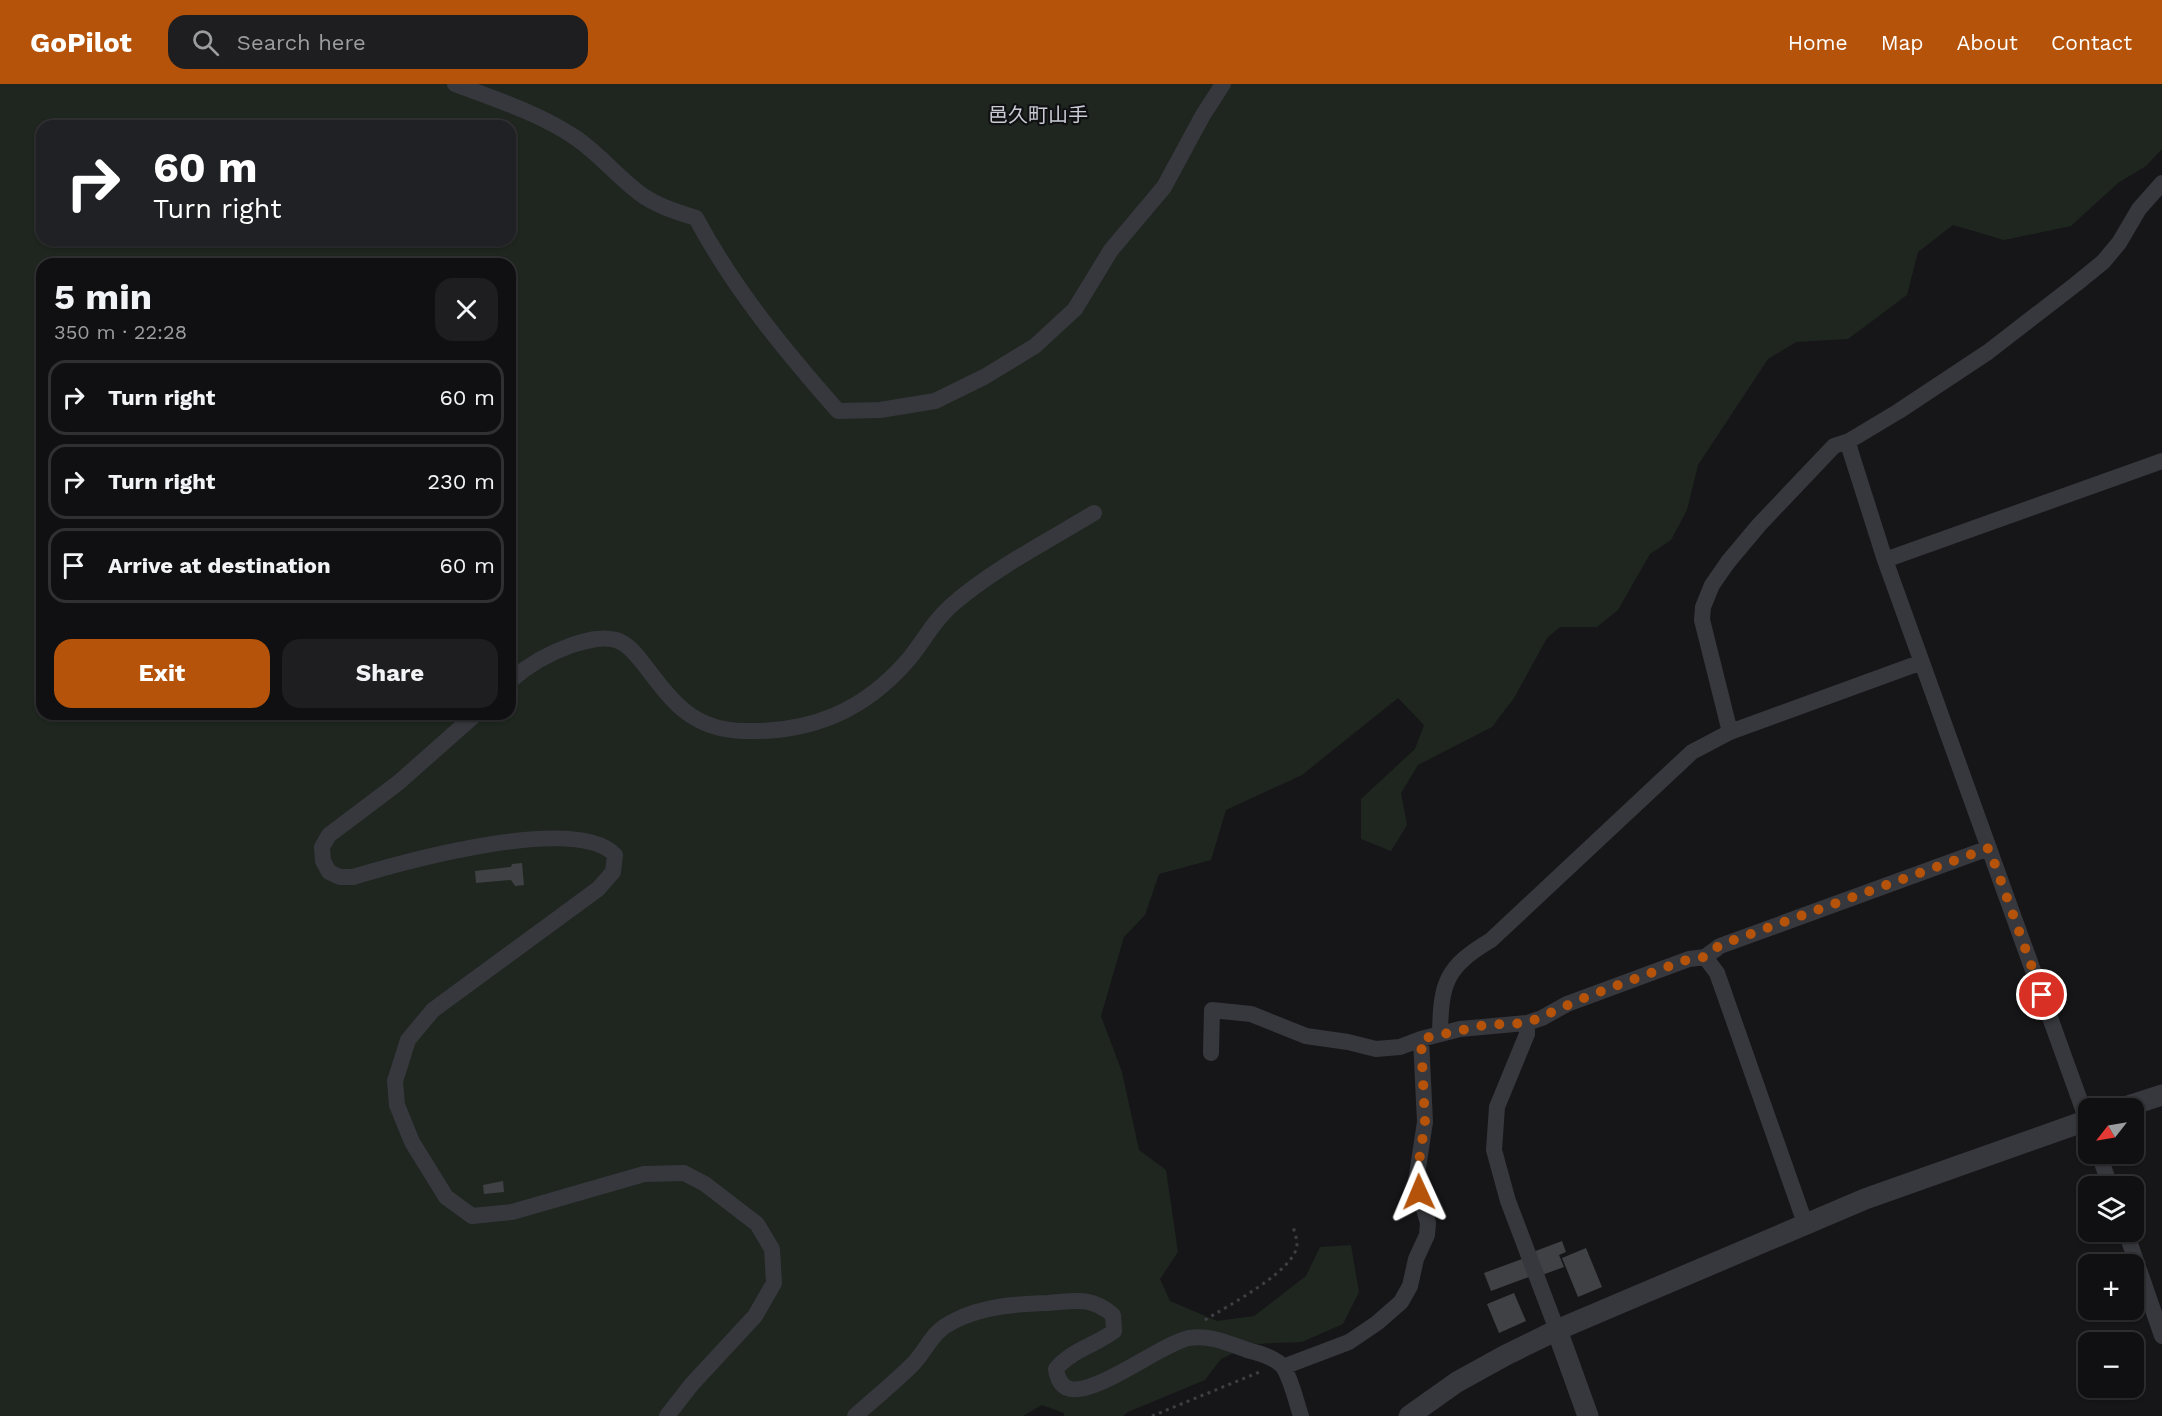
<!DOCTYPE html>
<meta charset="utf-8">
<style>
:root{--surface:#101012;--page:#1e1e20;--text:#f1f3f6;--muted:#9c9d9f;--line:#303032;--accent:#b45309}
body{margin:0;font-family:"Work Sans","Noto Sans JP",sans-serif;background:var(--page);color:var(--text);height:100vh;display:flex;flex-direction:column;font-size:22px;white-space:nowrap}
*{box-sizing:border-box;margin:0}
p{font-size:20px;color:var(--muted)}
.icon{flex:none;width:33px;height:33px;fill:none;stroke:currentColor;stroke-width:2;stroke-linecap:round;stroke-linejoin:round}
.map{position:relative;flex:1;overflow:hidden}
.side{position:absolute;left:36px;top:174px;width:480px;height:462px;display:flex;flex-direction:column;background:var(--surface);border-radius:18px;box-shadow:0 2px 4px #0004,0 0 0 2px var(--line)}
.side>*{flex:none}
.banner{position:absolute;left:36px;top:36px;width:480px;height:126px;border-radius:18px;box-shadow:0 2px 4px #0004,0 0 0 2px var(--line);background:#202124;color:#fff;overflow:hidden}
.needle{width:39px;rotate:239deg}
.buttons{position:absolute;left:2078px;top:1014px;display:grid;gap:12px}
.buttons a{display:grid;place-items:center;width:66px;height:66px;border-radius:12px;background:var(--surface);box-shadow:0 2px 4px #0004,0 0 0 2px var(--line);font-size:30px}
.pin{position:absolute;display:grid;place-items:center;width:51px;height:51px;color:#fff;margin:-26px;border:3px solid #fff;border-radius:50%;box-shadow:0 2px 6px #0007}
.me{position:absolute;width:66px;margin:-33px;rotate:359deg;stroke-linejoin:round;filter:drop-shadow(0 0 4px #0008)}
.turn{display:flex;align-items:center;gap:21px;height:126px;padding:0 18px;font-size:27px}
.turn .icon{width:78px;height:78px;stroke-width:2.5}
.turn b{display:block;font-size:42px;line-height:51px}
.round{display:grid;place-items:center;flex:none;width:63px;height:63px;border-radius:18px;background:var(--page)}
.headline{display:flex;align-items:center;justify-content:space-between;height:102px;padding:0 18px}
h1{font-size:36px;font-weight:700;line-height:45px}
.action{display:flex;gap:12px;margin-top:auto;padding:12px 18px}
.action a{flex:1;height:69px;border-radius:18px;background:var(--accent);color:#fff;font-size:24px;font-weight:700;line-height:69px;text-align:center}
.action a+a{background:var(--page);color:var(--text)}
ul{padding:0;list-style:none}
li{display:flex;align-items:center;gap:18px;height:75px;margin:0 12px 9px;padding:0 6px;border:3px solid var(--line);border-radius:18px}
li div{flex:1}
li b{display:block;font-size:22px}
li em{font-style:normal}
header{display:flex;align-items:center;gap:36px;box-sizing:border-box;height:84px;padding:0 30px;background:var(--accent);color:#fff}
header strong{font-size:28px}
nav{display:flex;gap:33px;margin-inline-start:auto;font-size:21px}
.search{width:420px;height:54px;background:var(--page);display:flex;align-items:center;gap:15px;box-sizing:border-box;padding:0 21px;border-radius:18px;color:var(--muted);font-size:22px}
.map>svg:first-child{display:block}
.green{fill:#1e261f;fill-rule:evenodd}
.building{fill:#404145}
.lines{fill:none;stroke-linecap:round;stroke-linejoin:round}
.path{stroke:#3d3f44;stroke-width:3;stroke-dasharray:3 4.5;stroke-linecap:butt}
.minor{stroke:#37383d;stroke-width:16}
.tertiary{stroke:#37383d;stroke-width:21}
.route{stroke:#b45309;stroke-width:10;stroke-dasharray:0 18}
.labels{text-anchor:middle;stroke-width:4.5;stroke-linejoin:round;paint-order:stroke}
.quarter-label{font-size:20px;fill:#c9ccd4;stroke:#111113}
</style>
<header>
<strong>GoPilot</strong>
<div class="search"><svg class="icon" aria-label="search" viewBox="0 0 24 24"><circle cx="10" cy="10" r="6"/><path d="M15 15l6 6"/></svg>Search here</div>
<nav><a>Home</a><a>Map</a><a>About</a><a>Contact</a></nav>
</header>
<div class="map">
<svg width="2162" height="1332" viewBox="0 0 2162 1332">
<rect width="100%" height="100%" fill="#161618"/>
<path class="green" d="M0 0H2162V65L2146 82 2118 99 2071 142 2004 156 1953 141 1918 168 1907 211 1848 255 1796 258 1768 275 1698 381 1687 426 1671 456 1650 470 1618 526 1597 543H1560L1547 554 1514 614 1492 643 1418 681 1401 709 1407 741 1391 767 1361 755V715L1415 665 1424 641 1398 614 1302 691 1226 726 1211 776 1159 790 1145 831 1124 853 1101 932 1122 988 1139 1066 1166 1086 1178 1168 1160 1195 1170 1217 1217 1237 1254 1232 1306 1192 1320 1163 1351 1161 1359 1208 1343 1240 1302 1258 1253 1260 1221 1275 1205 1296 1128 1328 1123 1332H1064V1329L1042 1321 1023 1332H0ZM42 42H510V156H42ZM42 180H510V630H42Z"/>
<path class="building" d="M522 779 524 801 515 802 511 796 476 799 475 787 511 783 512 780Z
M503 1097 504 1108 484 1110 483 1101Z
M1562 1157 1566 1168 1559 1171 1564 1183 1542 1191 1533 1168Z
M1586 1164 1602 1203 1578 1213 1562 1174Z
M1522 1175 1529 1193 1491 1207 1484 1189Z
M1514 1209 1526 1237 1499 1249 1487 1220Z"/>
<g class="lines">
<path class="path" d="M1205 1236C1227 1222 1297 1186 1297 1160 1297 1154 1294 1147 1293 1142
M1152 1332 1262 1287"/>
<path class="minor" d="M455 0C495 15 539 29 576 54 599 70 616 91 638 108 654 121 677 128 696 134 734 205 785 267 838 327L880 326 935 317 984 293 1035 262 1075 225 1111 166 1164 103 1203 31 1223 0
M1849 357 1850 366 1885 476 2088 1039
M1885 476 2162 377
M510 597C528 581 549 569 572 561 587 557 600 552 616 556 629 560 638 573 646 583 674 620 694 646 744 647 811 649 864 627 908 576 924 557 934 536 953 520 993 485 1048 457 1094 429
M476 630 398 699 329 751 322 763 323 777 329 788 340 793H353C403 778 577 729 615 771L613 788 598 805 433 926 408 956 395 997 397 1021 412 1058 446 1113 472 1132 512 1128 644 1090 684 1089 705 1100 757 1140 772 1165 774 1199 755 1232 692 1300 667 1332
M1730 648 1702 536 1703 523 1712 501 1728 478 1759 441 1834 362 1849 357 1899 327 1988 268 2076 200 2103 178 2119 159 2139 125 2162 99
M1705 873 1717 889 1805 1139
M1527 939V950L1497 1023 1494 1066 1508 1117 1557 1246
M1440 949C1441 898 1446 883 1491 856L1692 668 1730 648 1922 578
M1211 969 1212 926 1251 930 1306 952 1348 958 1376 965 1400 963 1421 955 1460 945 1527 939 1542 934 1567 920 1689 875 1705 873 1720 862 1989 764
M2099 1070 2110 1102
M2126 1148 2162 1252
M1283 1283 1349 1258 1377 1239 1401 1218 1410 1202 1416 1175 1427 1151 1428 1139 1416 1097 1425 1038 1421 955
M855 1332C874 1315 895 1298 913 1280 928 1264 932 1247 954 1237 983 1222 1016 1220 1048 1219 1075 1217 1091 1212 1113 1231L1114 1247C1096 1261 1070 1267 1056 1285 1057 1292 1059 1300 1067 1304 1092 1315 1160 1260 1189 1254 1210 1251 1228 1259 1247 1266 1259 1269 1277 1274 1284 1284 1292 1298 1296 1317 1301 1332"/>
<path class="tertiary" d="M2122 1024 2162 1011
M1557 1246 1588 1332
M1409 1332 1457 1298 1506 1271 1557 1246 1865 1115 2088 1036"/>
</g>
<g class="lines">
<path class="route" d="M1419 1108 1416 1097 1425 1038 1421 955 1485 941 1527 939 1591 911 1689 875 1705 873 1720 861 1989 764 2042 911"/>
</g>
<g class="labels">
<g class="quarter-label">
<text x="1038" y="38">邑久町山手</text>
</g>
</g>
</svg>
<div class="buttons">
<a><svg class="needle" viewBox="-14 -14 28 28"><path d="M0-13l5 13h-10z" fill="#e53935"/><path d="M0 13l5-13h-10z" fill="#9c9d9f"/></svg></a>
<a><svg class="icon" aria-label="layers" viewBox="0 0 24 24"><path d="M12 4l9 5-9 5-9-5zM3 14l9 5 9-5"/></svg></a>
<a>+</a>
<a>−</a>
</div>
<div class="pin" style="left:2042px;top:911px;background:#d93025"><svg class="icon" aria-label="arrive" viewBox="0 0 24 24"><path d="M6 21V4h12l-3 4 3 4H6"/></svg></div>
<svg class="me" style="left:1419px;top:1108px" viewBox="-20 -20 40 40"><path d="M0-17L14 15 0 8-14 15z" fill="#b45309" stroke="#fff" stroke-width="4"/></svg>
<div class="banner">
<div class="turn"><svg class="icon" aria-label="right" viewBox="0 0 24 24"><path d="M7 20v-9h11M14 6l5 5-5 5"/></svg><div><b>60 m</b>Turn right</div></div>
</div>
<section class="side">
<div class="headline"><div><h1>5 min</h1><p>350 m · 22:28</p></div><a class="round"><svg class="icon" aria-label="close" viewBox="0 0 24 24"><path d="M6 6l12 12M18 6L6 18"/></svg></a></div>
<ul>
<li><svg class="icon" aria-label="right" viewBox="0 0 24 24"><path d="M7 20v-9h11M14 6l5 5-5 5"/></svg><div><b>Turn right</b></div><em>60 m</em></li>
<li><svg class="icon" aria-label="right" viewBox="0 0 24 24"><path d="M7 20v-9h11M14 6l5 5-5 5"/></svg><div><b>Turn right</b></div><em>230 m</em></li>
<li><svg class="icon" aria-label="arrive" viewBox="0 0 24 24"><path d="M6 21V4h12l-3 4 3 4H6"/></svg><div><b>Arrive at destination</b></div><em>60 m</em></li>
</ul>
<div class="action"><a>Exit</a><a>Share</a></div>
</section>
</div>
